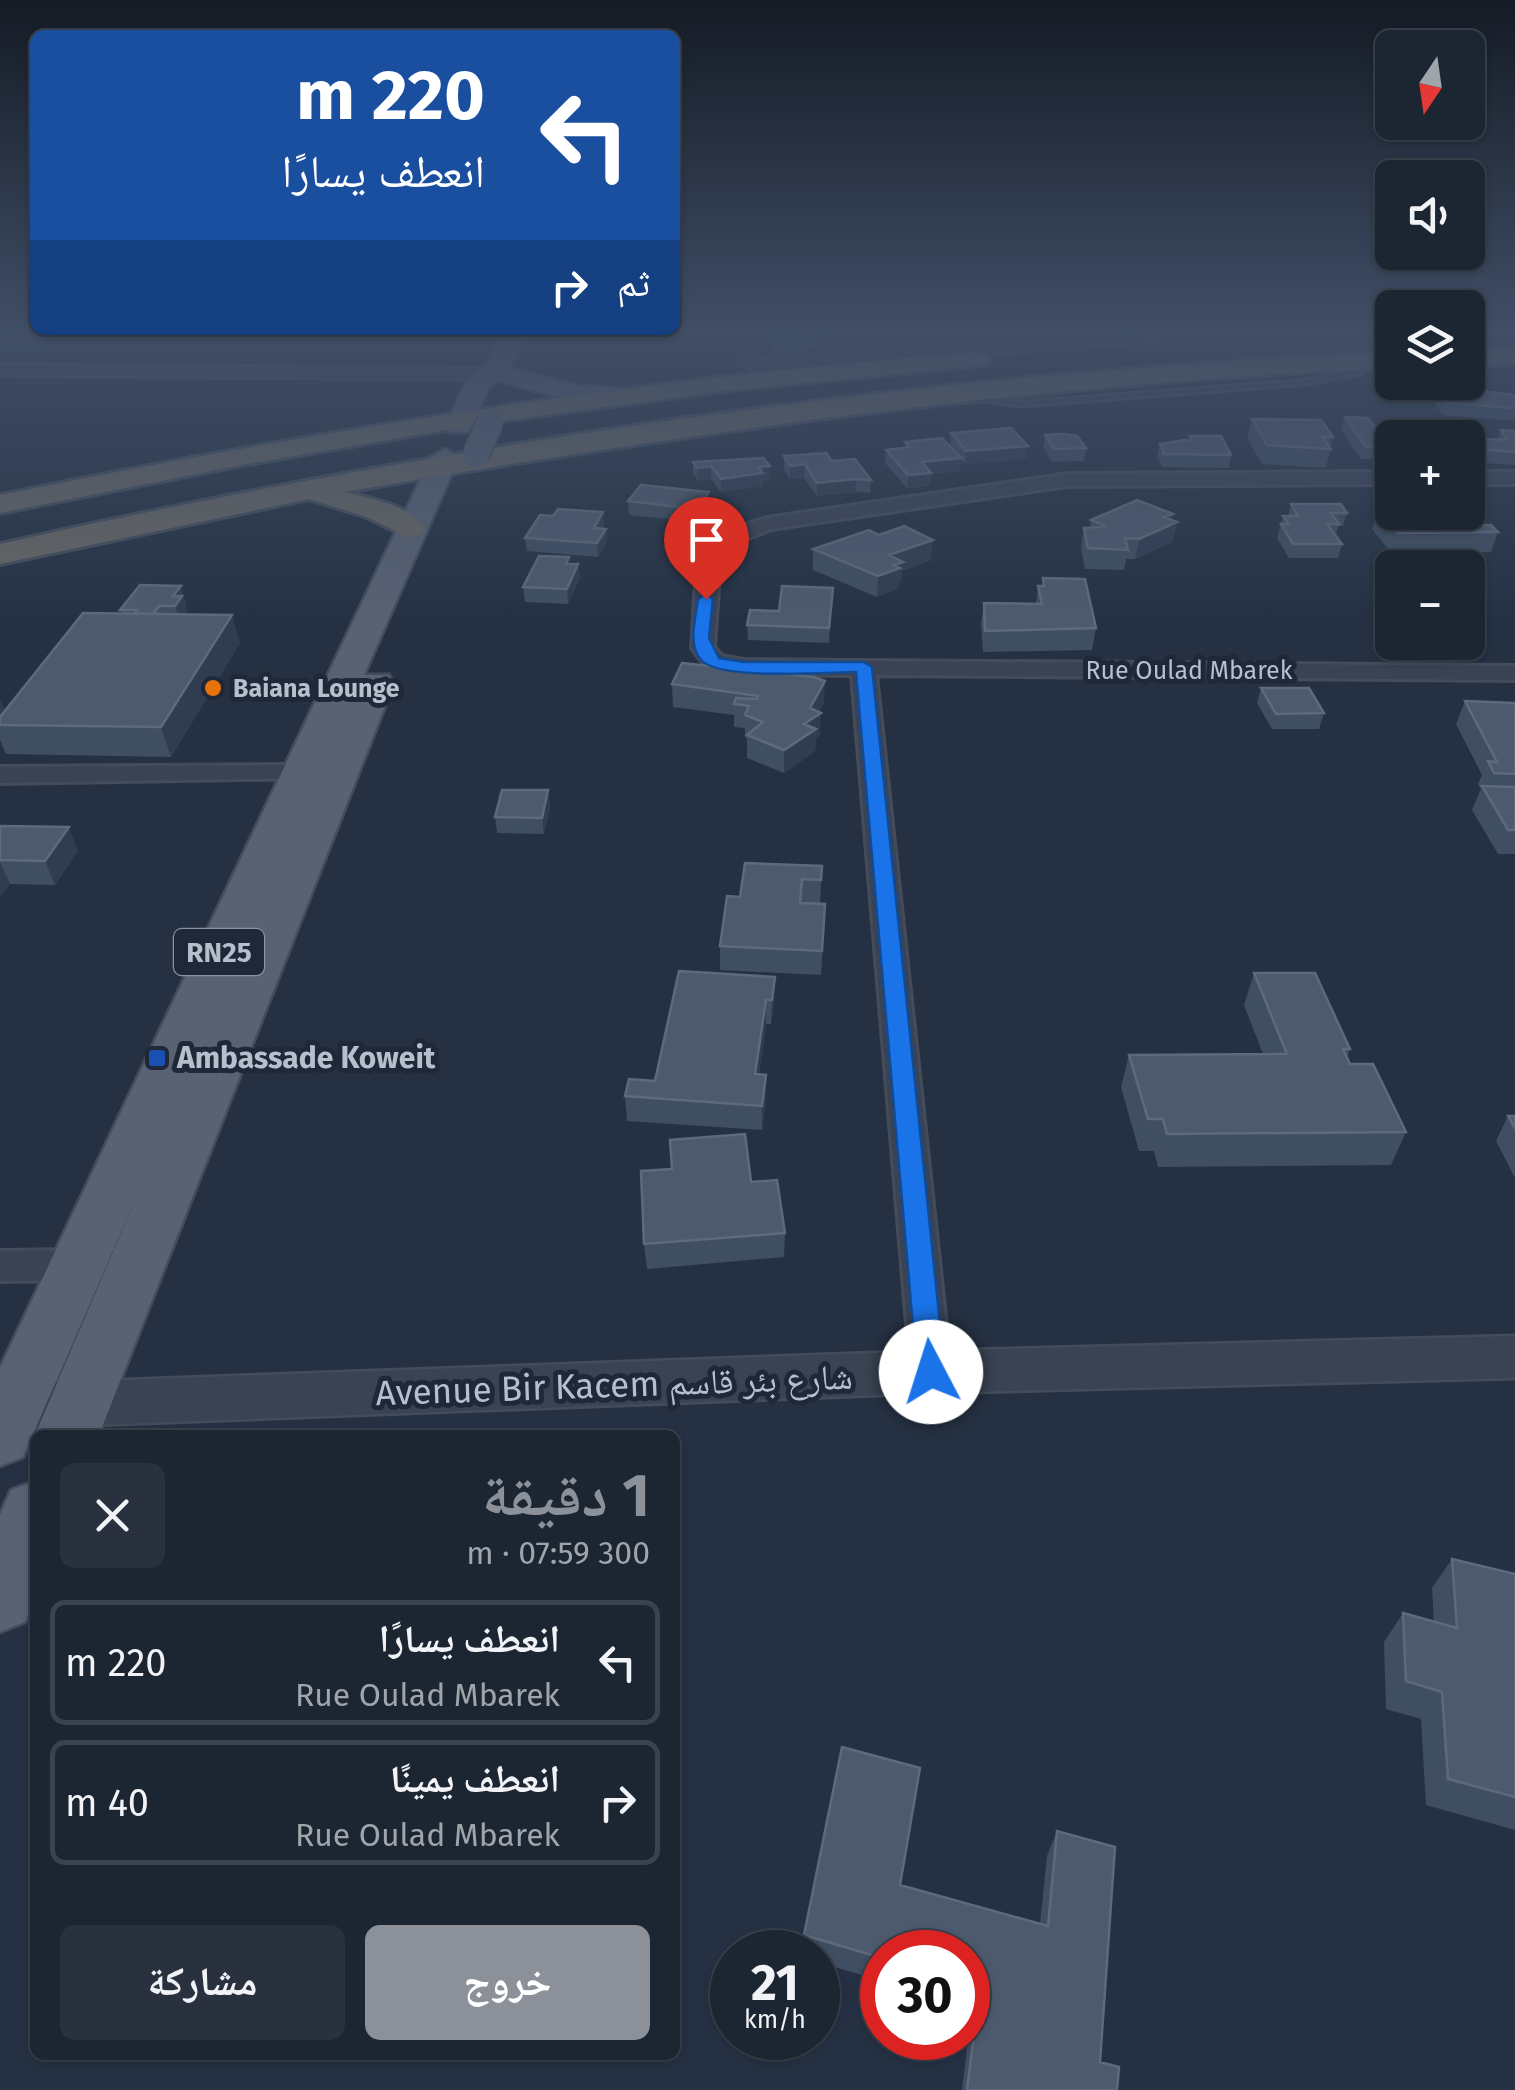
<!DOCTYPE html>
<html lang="ar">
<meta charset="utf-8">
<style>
:root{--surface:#1c2532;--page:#29313e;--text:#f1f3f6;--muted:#a0a5ac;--line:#3a424d;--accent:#8c9099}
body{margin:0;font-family:"Fira Sans","Noto Naskh Arabic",sans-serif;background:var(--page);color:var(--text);direction:rtl;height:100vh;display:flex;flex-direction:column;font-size:38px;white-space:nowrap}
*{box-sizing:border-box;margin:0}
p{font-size:32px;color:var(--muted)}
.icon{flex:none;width:55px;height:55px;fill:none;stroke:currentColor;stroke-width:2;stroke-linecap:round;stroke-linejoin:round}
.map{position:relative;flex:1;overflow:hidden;direction:ltr}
.sheet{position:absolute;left:30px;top:1430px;width:650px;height:630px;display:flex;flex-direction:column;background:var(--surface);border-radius:15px;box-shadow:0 2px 8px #0004,0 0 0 2px var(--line);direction:rtl}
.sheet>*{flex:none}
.top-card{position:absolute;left:30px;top:30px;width:650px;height:305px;border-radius:15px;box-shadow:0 2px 8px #0004,0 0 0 2px var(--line);direction:rtl;background:#1a4fa0;color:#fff;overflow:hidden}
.needle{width:65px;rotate:193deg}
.controls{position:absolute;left:1375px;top:30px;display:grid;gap:20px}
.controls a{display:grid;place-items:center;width:110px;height:110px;border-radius:15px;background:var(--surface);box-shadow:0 2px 8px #0004,0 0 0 2px var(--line);font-size:50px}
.speed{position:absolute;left:710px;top:1930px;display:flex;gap:20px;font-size:50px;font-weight:700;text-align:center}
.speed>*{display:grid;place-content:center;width:130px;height:130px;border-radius:50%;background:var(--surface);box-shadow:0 2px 8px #0004,0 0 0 2px var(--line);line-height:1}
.speed small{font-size:25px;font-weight:400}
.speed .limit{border:15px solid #d22;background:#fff;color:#111}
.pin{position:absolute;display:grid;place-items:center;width:85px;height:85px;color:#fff;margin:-102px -42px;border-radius:50% 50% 50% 0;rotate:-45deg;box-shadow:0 0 10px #0007}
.pin .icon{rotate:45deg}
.me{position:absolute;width:110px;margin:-55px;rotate:355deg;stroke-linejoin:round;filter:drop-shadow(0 0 8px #0008)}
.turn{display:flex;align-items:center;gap:35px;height:210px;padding:0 30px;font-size:45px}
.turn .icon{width:130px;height:130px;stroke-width:2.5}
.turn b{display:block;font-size:70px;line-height:85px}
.then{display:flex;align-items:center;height:95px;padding:0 30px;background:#0003;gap:20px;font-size:38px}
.round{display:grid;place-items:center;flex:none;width:105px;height:105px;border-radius:15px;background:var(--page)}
.overview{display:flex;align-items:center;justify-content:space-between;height:170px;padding:0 30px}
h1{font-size:60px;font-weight:700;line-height:75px;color:var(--accent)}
.button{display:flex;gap:20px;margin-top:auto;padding:20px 30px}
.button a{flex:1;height:115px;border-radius:15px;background:var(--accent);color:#fff;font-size:40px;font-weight:700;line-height:115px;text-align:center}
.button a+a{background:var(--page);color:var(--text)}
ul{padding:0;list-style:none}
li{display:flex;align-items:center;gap:30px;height:125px;margin:0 20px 15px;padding:0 10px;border:5px solid var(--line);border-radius:15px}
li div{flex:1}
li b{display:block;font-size:38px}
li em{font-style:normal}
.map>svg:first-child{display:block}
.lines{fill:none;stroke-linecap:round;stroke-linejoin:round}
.service-casing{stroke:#444c5c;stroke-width:5}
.minor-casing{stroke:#444c5c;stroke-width:6}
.tertiary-casing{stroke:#444c5c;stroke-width:5}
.primary-casing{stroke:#444c5c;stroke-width:5}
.trunk-casing{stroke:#444e5d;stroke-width:6}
.service{fill:#3a4353;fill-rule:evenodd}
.minor{fill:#3a4353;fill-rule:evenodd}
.tertiary{fill:#3a4353;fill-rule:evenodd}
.primary{fill:#586273;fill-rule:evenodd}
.trunk{fill:#686865;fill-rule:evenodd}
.primary-bridge-casing{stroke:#444c5c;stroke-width:29;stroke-linecap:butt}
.primary-bridge{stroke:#586273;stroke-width:26}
.wall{fill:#404e62}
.shaded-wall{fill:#303d51}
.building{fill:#4d5a6e;stroke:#5d6a7c;stroke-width:2.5}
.route{fill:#1a73e8;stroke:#114b97;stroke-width:2.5}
.food-dot{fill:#e8710a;stroke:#1e2838;stroke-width:4}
.transit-dot{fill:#1a4fb4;stroke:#1e2838;stroke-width:4}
.labels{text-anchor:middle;stroke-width:10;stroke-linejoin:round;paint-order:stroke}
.far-street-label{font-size:25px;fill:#b7bfcd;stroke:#1e2838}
.far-poi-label{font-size:25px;font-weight:bold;fill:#b7bfcd;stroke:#1e2838;text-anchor:start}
.shield{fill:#1e2838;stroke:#8992a0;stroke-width:2.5}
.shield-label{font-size:28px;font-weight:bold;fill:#b7bfcd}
.poi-label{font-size:30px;font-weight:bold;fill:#b7bfcd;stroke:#1e2838;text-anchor:start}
.near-street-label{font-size:35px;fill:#b7bfcd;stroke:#1e2838}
</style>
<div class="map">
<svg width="1515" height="2090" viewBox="0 0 1515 2090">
<rect width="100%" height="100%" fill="#253143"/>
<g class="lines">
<defs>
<path id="service" d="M1367 359 1374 361 1361 374 1306 384 1022 406 950 397 954 395 1022 402 1306 380 1356 370Z"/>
<path id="minor" d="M739 330H755V361H759L1171 330H1241L1234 335 759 371 739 364Z
M0 365 506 369 514 374 506 379 0 375Z
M1392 472V484L1068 486 771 529 734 544 720 561 714 647 722 656 744 660 1515 666V680L876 675 951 1372 945 1384 931 1389 917 1384 911 1372 852 675 744 674 706 667 692 648C698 577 685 540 767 518L1068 474Z
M1468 472H1515V484H1468Z
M299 765 308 768 312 773 308 778 0 783V767Z
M78 1250 91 1254 97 1265 91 1276 78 1280 0 1281V1251Z"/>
<path id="tertiary" d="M1515 1336V1378L931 1393 14 1428 0 1423V1389L14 1384 931 1351Z"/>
<path id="primary" d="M503 330H527L510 368 579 386 620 388 633 396C612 419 526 387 498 380L489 387 468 432H450L446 426 465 384 488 362Z
M445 449 459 457 364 675H389L394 683 99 1435H35L146 1175 23 1457 0 1466V1368L431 457Z
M35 1481V1599L25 1622 0 1632V1515L11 1490Z"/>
<path id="trunk" d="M1515 348V364L1468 366V350Z
M977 352 986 355 990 360 986 365 731 390 486 423 242 465 0 513V495C324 429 648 378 977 352Z
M1392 352V368C1041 383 690 432 344 492 371 499 408 504 425 528L420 535 409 538 367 517 309 499 0 564V544C454 442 927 373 1392 352Z"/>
</defs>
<use href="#service" class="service-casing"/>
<use href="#minor" class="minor-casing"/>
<use href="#tertiary" class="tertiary-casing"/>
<use href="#primary" class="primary-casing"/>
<use href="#trunk" class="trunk-casing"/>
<use href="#service" class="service"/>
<use href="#minor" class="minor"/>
<use href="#tertiary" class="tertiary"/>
<use href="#primary" class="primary"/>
<use href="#trunk" class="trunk"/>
<defs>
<path id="primary-bridge" d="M476 454 490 422"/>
</defs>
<use href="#primary-bridge" class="primary-bridge-casing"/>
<use href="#primary-bridge" class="primary-bridge"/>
</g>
<path class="wall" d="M0 330 67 333 39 352 0 353Z
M88 330H144L133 339 89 333Z
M760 330H838V339L815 338 814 347H807L806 354 772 353V338L760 337Z
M904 330H976L975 335H905Z
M1436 386 1515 395V421L1442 415 1432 398Z
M1345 417 1377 430 1392 438V460L1361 459 1341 430Z
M1252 419 1333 437 1326 468 1262 464 1247 438Z
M1501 430 1515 431V465L1482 463 1475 451 1479 439 1497 440Z
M951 433 1026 459 965 464 961 460 960 471 931 474 930 486 907 488 885 463 886 450 905 448V442L950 445Z
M1045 435 1086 448 1084 461 1052 462 1043 447Z
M1190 436 1231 455 1229 468 1162 467 1157 457 1160 444 1189 440Z
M784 456 832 461 871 480 870 493 856 492 817 496 804 478 790 479 784 469Z
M693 462 770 479 763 480V486L721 492 711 479 698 481 693 474Z
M628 501 709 505 697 522 629 515Z
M1291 504 1347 513 1343 526H1338L1336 535 1342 544 1338 558H1289L1277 538 1283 516H1288Z
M1378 509 1476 525 1498 532 1491 552 1392 554 1372 529Z
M1173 514 1171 520 1177 522 1172 542 1135 559H1126L1124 570 1085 569 1081 548 1084 528 1090 527 1091 520Z
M604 526 603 528 607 542 598 557 527 551 525 538Z
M813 549 931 560 902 571 901 583H899L898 589 877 597 813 570Z
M569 564 580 578 568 604 525 602 523 587Z
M1043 578 1096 628 1092 650 983 652 981 624 984 603 1036 604 1038 586H1042Z
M833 588 829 643 748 640 747 625Z
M185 600 187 611 184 614 240 643 171 757 6 754 0 740V717L122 613 120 610Z
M672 684 824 703 819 712 820 735 816 738 815 751 784 773 747 758V738H745V728L734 727V715L673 707Z
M1261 688 1324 713 1319 729H1272L1257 703Z
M1465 701 1515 703V854H1498L1472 810 1481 789 1478 784 1482 775 1456 724Z
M548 790 550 806 544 834 497 833 495 817Z
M0 826 78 851 55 885 10 884 0 897Z
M822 866 820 904 824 928 821 975 720 970V946L740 897Z
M1254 973 1350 1049 1347 1057 1350 1064 1406 1132 1391 1165 1158 1167 1154 1151H1139L1121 1087 1129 1055 1263 1054 1244 1005Z
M775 977 774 1001 771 1024H766L759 1074 766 1100 762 1130 627 1121 625 1096 655 1081Z
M1508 1116H1515V1178L1496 1141Z
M751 1182 785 1233 784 1257 647 1269 644 1244Z
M1452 1559 1515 1574V1830L1426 1805 1421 1719 1386 1709 1384 1642 1403 1613 1434 1622 1432 1588Z
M1057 1831 1100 2062 1117 2090H962L972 2007 968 2006V1952H882V1981L818 1962V1952H803L804 1935 900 1885 1040 1924 1047 1856Z"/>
<path class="shaded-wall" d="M51 330H67V333L39 352 36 340Z
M131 330H144L133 339Z
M1028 446 1026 459 965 464 966 451Z
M961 458 960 471 931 474 930 486 907 488 908 475 922 462Z
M805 464 804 478 790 479V466Z
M711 466V479L698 481 697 468Z
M770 466V479L763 480V486L721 492V479L758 467Z
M856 479V492L817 496V483Z
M709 492V505L697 522V509Z
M603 512 604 526 595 541 594 528Z
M1173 514 1170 525 1177 522 1172 542 1135 559 1139 539 1164 517Z
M606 529 607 542 598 557 597 543Z
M933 540 931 560 902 571 901 583H899L898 589 877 597 878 576 889 555Z
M578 564 580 578 568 604 567 589Z
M181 586 187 611 179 621 173 596Z
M232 615 240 643 171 757 161 727Z
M825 681 824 703 818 715 821 713 820 735 816 738 815 751 784 773V750L804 724 810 708Z
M0 699 5 711 0 717Z
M548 790 550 806 544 834 542 818Z
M69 827 78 851 55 885 45 861Z
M0 862 10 884 0 897Z
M775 977 774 1001 771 1024 772 1000Z
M766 1000V1024L755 1099V1074Z
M766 1075V1100L762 1130V1106Z"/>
<path class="building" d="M0 330H51L36 340 0 341Z
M774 330H808L807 337 772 336Z
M1436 386 1515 395V408L1446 403Z
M1345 417 1368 418 1377 430H1424L1429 438H1392V447L1365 446Z
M1252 419 1321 420 1333 437H1323L1331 449 1267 445Z
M1011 428 1028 446 966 451 951 433Z
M1501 430 1515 431V452L1487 450 1479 439 1507 440Z
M1063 434 1077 436 1086 448 1054 449 1045 435Z
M1190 436H1221L1231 455 1164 454 1160 444 1192 439Z
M942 438 961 458 922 462 931 473 908 475 886 450 910 447 905 442Z
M826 453 832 461 855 459 871 480 856 479 817 483 805 464 790 466 784 456Z
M763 458 770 466 758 467 763 473 721 479 711 466 697 468 693 462Z
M641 485 709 492 697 509 628 501Z
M1137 500 1173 514 1164 517 1177 522 1139 539 1125 538 1128 550 1088 548 1084 528 1106 526 1091 520Z
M1291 504H1341L1347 513H1331L1339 524H1327L1342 544H1293L1281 524H1289L1283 516H1298Z
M558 509 603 512 594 528 606 529 597 543 525 538 540 515 553 516Z
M1378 509H1392V512H1464L1476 525H1491L1498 532 1398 533Z
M904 526 933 540 889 555 903 562 894 565 900 568 878 576 813 549 869 530 879 535Z
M539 556 569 557 566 564H578L567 589 523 587Z
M1043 578 1085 579 1096 628 985 631 984 603 1042 604 1038 586H1044Z
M140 585 181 586 173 596H182L175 606H159L153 614H134L137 610H120Z
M782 586 833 588 829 628 747 625 750 610 779 611Z
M83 613 232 615 161 727 0 725V717Z
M682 663 814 677 825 681 810 708 821 713 804 724 816 729 784 750 747 735 763 722 745 715 749 706 734 704 736 698 757 699 758 696 672 684Z
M1261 688H1309L1324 713 1276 714Z
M1465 701 1515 703V774L1494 773 1488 761 1497 762Z
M1482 786 1515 787V830H1508Z
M502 790H548L542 818 495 817Z
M0 826 69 827 45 861 0 860Z
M745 863 822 866 821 880 802 879 800 903 825 904 822 951 720 946 727 896 740 897Z
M679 971 775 977 772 1000H766L755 1074 766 1075 762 1106 625 1096 629 1079 655 1081Z
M1254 973H1315L1350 1049H1343L1350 1064H1373L1406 1132 1167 1134 1163 1119H1148L1129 1055 1287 1054Z
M1508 1116H1515V1128Z
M745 1134 751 1182 777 1180 785 1233 644 1244 641 1171 672 1169 670 1140Z
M1452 1559 1515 1574V1797L1448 1779 1442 1692 1406 1681 1403 1613 1457 1628Z
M842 1747 920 1768 900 1885 1048 1926 1057 1831 1115 1847 1100 2062 1119 2067 1117 2090H967L980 1986 968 1982V1952H882V1958L804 1935Z"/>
<linearGradient id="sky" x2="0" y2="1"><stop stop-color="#141b25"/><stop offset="0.53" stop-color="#404e66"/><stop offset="1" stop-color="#404e66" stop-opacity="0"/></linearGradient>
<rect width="1515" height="623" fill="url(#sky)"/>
<path class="route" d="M706 594 713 599 709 638 719 658 744 662H864L872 667 945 1372 941 1380 931 1384 921 1380 917 1372 856 672C825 672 721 681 701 660 687 644 696 617 698 599Z"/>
<circle class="food-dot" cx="213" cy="688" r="10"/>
<rect class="transit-dot" x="147" y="1048" width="20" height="20" rx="5"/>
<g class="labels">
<g class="far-street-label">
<text x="1189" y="679">Rue Oulad Mbarek</text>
</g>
<g class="far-poi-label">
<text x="233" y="697">Baiana Lounge</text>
</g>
<rect class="shield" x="174" y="929" width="90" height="46" rx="8"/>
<g class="shield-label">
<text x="219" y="962">RN25</text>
</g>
<g class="poi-label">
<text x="177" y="1068">Ambassade Koweit</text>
</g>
<g class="near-street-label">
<text transform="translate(614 1385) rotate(-2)" y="12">Avenue Bir Kacem شارع بئر قاسم</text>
</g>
</g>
</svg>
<div class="controls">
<a><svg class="needle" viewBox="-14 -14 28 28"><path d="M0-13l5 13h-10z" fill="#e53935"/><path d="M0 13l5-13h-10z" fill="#a0a5ac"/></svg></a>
<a><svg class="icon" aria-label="sound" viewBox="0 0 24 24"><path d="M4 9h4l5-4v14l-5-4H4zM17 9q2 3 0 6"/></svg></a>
<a><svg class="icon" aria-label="layers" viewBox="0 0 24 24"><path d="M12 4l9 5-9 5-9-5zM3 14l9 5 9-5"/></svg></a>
<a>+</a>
<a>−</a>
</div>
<div class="speed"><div>21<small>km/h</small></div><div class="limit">30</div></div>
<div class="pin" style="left:706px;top:599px;background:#d93025"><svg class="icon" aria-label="arrive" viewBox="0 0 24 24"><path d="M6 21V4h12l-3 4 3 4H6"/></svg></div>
<svg class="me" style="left:931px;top:1372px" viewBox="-20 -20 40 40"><circle r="19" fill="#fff"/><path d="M0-13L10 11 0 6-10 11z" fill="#1a73e8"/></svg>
<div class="top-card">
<div class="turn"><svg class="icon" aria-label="left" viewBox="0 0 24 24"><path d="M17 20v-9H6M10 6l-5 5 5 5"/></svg><div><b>220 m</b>انعطف يسارًا</div></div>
<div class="then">ثم<svg class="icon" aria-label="right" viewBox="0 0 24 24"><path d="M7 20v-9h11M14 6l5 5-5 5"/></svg></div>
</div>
<section class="sheet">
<div class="overview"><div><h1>1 دقيقة</h1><p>300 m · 07:59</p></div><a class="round"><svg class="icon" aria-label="close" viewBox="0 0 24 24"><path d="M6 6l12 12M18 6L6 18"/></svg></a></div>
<ul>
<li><svg class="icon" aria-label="left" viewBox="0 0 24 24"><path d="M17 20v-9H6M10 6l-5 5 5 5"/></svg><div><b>انعطف يسارًا</b><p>Rue Oulad Mbarek</p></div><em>220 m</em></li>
<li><svg class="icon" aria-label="right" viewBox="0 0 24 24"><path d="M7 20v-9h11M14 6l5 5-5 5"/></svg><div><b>انعطف يمينًا</b><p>Rue Oulad Mbarek</p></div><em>40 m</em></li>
</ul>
<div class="button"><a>خروج</a><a>مشاركة</a></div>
</section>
</div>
